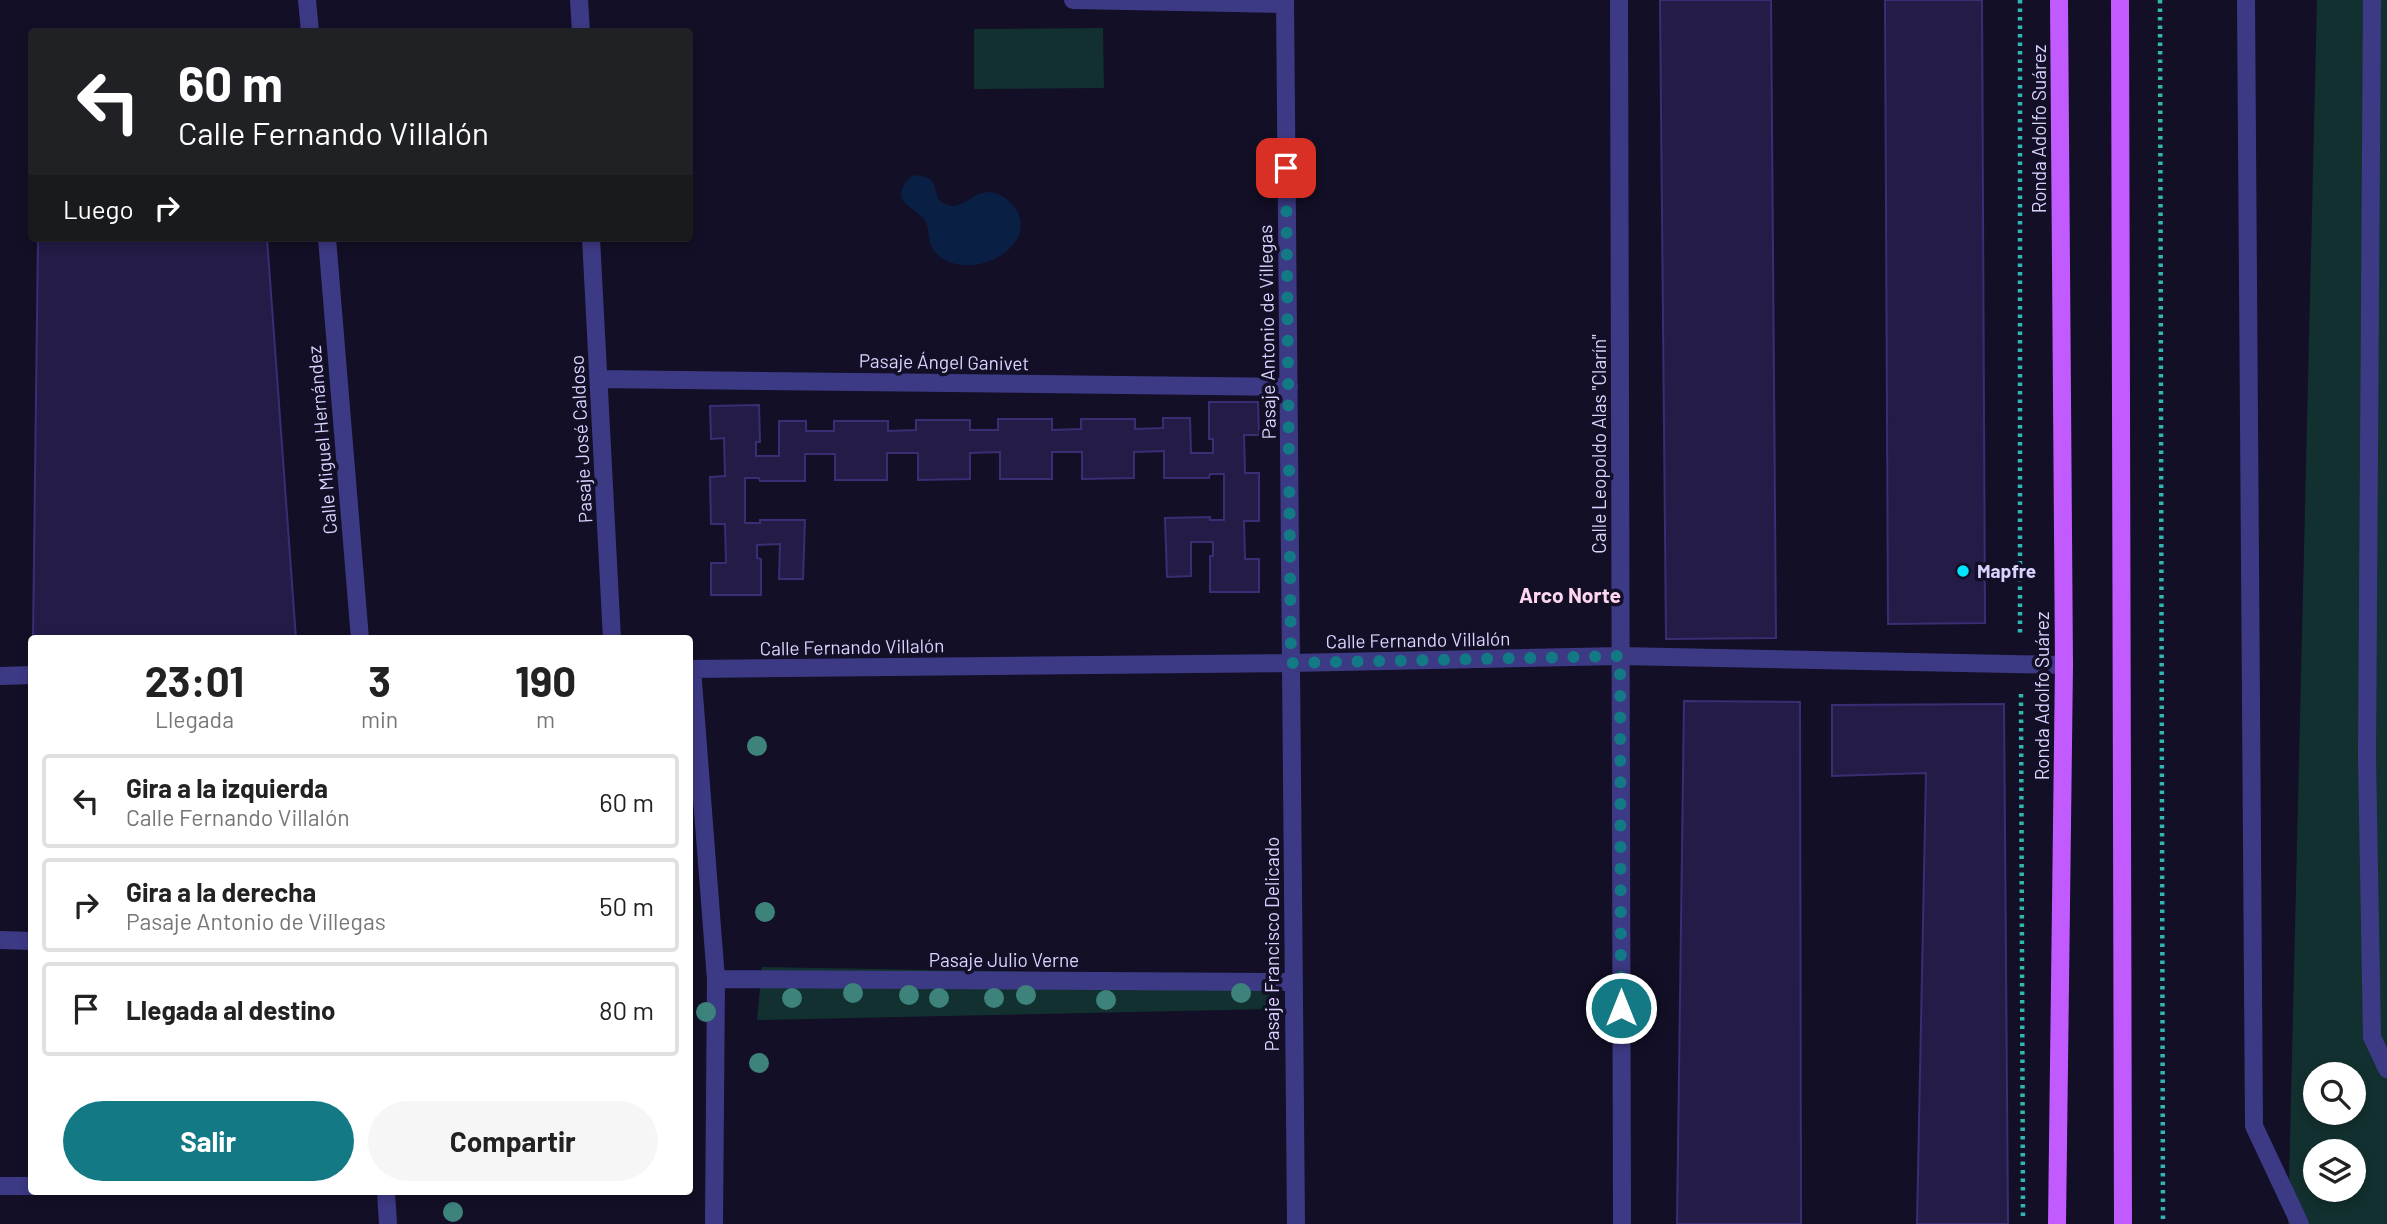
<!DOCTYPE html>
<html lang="es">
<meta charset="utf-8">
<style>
:root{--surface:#fff;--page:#f6f6f6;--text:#222;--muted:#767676;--line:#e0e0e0;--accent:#137a85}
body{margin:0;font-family:Barlow,sans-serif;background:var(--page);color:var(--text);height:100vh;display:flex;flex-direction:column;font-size:26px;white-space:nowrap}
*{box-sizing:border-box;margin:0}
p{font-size:23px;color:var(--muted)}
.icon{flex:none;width:38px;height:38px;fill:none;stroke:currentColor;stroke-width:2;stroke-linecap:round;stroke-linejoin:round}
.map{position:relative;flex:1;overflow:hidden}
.sheet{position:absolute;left:28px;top:635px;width:665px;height:560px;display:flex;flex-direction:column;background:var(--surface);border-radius:7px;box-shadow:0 4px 10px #0003}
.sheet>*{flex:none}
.guide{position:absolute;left:28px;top:28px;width:665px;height:214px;border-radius:7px;box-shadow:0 4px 10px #0003;background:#202124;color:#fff;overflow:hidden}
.tools{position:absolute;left:2303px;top:1062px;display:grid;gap:14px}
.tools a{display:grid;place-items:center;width:63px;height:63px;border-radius:50%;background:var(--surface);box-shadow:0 4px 10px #0003;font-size:35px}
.pin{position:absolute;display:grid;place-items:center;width:60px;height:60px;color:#fff;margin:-30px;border-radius:14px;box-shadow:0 4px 10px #0006}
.me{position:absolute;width:77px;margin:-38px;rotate:0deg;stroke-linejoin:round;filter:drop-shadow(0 0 5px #0008)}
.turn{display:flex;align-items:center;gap:24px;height:147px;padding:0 35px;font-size:32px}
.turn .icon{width:91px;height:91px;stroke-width:2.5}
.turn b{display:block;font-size:49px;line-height:60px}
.then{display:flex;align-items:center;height:66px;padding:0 35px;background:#0003;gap:14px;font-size:26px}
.eta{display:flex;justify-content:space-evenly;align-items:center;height:119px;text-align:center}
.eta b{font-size:42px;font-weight:700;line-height:49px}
.cta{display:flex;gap:14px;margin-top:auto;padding:14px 35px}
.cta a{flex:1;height:80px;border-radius:42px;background:var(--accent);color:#fff;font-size:28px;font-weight:700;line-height:80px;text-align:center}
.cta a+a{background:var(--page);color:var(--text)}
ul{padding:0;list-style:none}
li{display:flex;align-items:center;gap:21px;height:94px;margin:0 14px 10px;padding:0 21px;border:4px solid var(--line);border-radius:7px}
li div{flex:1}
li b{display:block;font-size:26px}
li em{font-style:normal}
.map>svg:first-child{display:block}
.green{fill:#12302f;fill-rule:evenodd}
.water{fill:#0a1f44}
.building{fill:#241b47;stroke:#3b2d73;stroke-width:2}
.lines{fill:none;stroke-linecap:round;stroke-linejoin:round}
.path{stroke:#2fb8b0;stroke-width:4.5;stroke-dasharray:3.5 5;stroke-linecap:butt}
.minor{stroke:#3d3a85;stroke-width:18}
.major{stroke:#c25bff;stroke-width:18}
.tree{fill:#3d827b}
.route{stroke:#137a85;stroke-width:12;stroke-dasharray:0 21.6}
.poi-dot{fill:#00e5ff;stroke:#130f26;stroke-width:2.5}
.labels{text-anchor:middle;stroke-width:7;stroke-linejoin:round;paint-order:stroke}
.street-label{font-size:19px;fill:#d9d4ff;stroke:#130f26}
.poi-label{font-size:19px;font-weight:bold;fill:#d9d4ff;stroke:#130f26;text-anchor:start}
.neighbourhood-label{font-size:21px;font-weight:bold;fill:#ffd6f0;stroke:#130f26}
</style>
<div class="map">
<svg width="2387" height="1224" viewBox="0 0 2387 1224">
<rect width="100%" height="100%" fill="#130f26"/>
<path class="green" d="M2317 0H2387V1224H2288ZM2315 1074H2354V1113H2315ZM2315 1152H2354V1190H2315Z
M1103 28 1104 88 974 89V29Z
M762 967 1279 976 1276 1009 757 1020Z"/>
<path class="water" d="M915 175C938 178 932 184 939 200 966 222 977 171 1011 203 1020 211 1024 226 1018 237 1005 264 957 277 935 252 926 241 931 227 923 218 914 207 893 203 904 185 907 180 910 177 915 175Z"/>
<path class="building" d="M1660 0H1771L1776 638 1666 639Z
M1885 0H1982L1985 623 1888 624Z
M38 238H267L296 639H33Z
M1209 402H1258L1259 435H1244L1245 473H1259V521H1244L1245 559H1259V592H1210V556H1213V542H1191V576L1167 577 1165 518 1210 517V520H1224V474H1210L1209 478H1164V451L1134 452V478L1082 479V452H1052V479H1000V452L970 453V479L918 480V453H887V480H835V454H805V481H760L759 478H745V523H760V520H805L803 579H779L780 544 757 545V558L761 559V595H711V563H726L725 524H711L710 477 725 476 724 438 711 439 710 406 759 405 760 442H756V456H779V421H806V431H834V421H888V431L916 430V420H970V430H998V419H1052V430L1081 429V419H1135V429L1163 428V418H1190L1191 453H1213V439H1209Z
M1684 701 1800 702 1801 1224H1677Z
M2004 704 2008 1224H1917L1926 773 1832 776V705Z"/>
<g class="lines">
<path class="path" d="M2020 0V636
M2160 0 2163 1224
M2021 694 2023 1217"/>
<path class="minor" d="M307 0 310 32
M579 0 581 32
M1073 0 1285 4
M1285 0 1296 1224
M1619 0 1622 1224
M2246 0 2254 1126 2300 1224
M2372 0 2367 757 2372 1037 2387 1069
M327 238 360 639
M591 238 612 639
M599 379 1289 387
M690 669 1291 663 1620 656 2064 665
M692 669 716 979 714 1224
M0 676 32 675
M0 940 32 941
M716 979 1293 982
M0 1186H32
M386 1192 388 1224"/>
<path class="major" d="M2120 0 2123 1224
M2057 1224 2064 665 2059 0"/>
</g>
<g class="tree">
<circle cx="757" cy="746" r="10"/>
<circle cx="765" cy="912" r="10"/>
<circle cx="853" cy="993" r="10"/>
<circle cx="1241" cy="993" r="10"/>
<circle cx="909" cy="995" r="10"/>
<circle cx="1026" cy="995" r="10"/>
<circle cx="792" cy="998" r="10"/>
<circle cx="939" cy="998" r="10"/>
<circle cx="994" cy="998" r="10"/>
<circle cx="1106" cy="1000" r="10"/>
<circle cx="706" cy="1012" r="10"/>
<circle cx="759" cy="1063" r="10"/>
<circle cx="453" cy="1212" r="10"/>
</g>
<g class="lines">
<path class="route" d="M1286 168 1291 663 1620 656 1621 1008"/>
</g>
<circle class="poi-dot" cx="1963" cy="571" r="7"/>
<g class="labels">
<g class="street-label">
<text transform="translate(2039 129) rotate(-90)" y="7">Ronda Adolfo Suárez</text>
<text transform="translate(1267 332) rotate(-91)" y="7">Pasaje Antonio de Villegas</text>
<text transform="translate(944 362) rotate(1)" y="7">Pasaje Ángel Ganivet</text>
<text transform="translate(581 439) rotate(-93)" y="7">Pasaje José Caldoso</text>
<text transform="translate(322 440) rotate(-95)" y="7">Calle Miguel Hernández</text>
<text transform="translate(1599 444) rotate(-90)" y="7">Calle Leopoldo Alas "Clarín"</text>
<text transform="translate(1418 640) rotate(-1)" y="7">Calle Fernando Villalón</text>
<text transform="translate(852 647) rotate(-1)" y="7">Calle Fernando Villalón</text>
<text transform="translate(2042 696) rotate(-90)" y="7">Ronda Adolfo Suárez</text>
<text transform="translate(1272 944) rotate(-90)" y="7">Pasaje Francisco Delicado</text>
<text x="1004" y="967">Pasaje Julio Verne</text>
</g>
<g class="poi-label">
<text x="1977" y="578">Mapfre</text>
</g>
<g class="neighbourhood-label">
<text x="1570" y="603">Arco Norte</text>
</g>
</g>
</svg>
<div class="tools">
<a><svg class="icon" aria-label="search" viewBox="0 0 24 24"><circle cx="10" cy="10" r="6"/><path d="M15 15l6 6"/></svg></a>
<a><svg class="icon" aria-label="layers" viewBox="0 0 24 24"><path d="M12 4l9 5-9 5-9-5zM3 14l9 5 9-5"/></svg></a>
</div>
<div class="pin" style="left:1286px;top:168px;background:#d93025"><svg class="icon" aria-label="arrive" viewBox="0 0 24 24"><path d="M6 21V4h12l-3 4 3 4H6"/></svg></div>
<svg class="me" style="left:1621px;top:1008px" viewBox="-20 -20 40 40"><circle r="17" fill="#137a85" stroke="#fff" stroke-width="3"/><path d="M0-11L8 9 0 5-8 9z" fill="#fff"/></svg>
<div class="guide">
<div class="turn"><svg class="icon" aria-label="left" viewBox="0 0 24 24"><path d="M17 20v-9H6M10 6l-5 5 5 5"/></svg><div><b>60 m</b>Calle Fernando Villalón</div></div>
<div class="then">Luego<svg class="icon" aria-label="right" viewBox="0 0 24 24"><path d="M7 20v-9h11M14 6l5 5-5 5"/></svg></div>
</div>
<section class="sheet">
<div class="eta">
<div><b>23:01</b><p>Llegada</p></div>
<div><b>3</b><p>min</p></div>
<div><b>190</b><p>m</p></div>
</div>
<ul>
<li><svg class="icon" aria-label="left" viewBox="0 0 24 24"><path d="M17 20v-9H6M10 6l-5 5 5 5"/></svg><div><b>Gira a la izquierda</b><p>Calle Fernando Villalón</p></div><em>60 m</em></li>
<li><svg class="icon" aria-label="right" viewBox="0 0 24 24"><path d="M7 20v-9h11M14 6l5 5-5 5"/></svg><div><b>Gira a la derecha</b><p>Pasaje Antonio de Villegas</p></div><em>50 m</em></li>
<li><svg class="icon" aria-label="arrive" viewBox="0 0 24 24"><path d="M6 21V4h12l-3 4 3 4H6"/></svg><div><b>Llegada al destino</b></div><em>80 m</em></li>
</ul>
<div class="cta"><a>Salir</a><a>Compartir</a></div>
</section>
</div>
